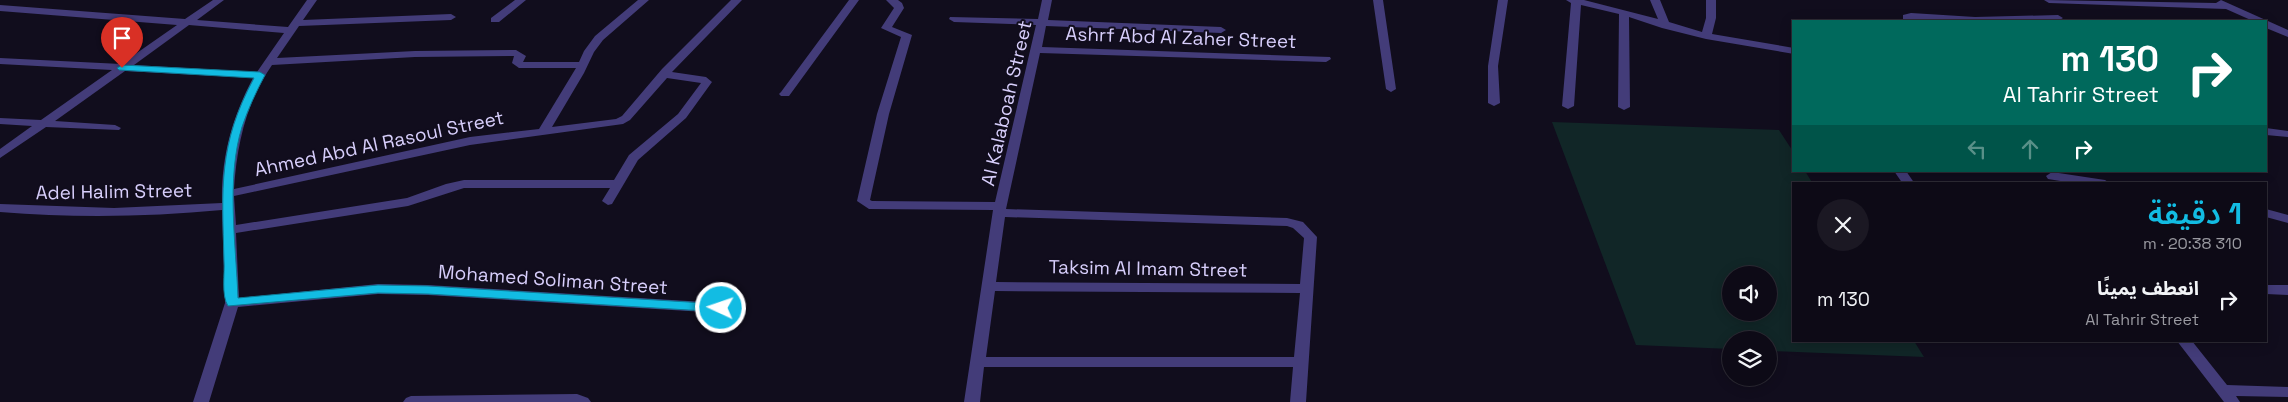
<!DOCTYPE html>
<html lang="ar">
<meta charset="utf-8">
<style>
:root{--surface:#0d0a16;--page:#1b1823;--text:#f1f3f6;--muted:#9a9aa1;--line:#2d2b35;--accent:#12bce3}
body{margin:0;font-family:"Space Grotesk","Noto Sans Arabic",sans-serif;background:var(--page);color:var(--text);direction:rtl;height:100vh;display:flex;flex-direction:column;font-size:19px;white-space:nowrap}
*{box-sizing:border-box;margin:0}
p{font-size:16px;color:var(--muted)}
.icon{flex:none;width:28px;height:28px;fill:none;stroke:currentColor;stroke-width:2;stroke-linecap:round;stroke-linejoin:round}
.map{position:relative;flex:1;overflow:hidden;direction:ltr}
.sheet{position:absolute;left:1792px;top:182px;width:475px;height:160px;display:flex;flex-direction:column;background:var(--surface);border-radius:0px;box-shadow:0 2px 12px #0003,0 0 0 1px var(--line);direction:rtl}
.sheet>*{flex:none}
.guide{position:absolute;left:1792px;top:20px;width:475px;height:152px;border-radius:0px;box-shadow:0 2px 12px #0003,0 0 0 1px var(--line);direction:rtl;background:#00695c;color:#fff;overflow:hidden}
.tools{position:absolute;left:1722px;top:266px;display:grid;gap:10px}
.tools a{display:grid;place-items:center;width:55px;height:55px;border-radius:50%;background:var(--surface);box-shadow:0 2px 12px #0003,0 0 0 1px var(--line);font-size:25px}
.pin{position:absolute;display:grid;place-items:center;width:42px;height:42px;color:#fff;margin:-51px -21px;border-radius:50% 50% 50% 0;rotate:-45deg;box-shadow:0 0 5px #0007}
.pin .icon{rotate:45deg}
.me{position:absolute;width:55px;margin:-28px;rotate:273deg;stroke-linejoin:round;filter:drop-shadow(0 0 4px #0008)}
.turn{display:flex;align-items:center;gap:18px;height:105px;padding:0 25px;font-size:22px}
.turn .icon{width:65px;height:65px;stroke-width:2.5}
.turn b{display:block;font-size:35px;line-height:42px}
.lanes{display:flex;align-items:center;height:48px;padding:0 25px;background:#0003;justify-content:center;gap:25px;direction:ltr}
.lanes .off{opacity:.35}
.round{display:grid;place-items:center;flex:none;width:52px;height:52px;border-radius:26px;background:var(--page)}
.overview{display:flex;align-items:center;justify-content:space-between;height:85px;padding:0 25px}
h1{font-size:30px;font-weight:600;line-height:38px;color:var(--accent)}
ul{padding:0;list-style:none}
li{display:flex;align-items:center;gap:15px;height:65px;padding:0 25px}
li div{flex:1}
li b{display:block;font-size:19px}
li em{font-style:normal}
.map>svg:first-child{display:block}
.green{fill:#112627;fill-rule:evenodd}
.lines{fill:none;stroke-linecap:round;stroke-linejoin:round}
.minor{fill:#433c79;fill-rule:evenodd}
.route{fill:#12bce3;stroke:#0c7a94}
.labels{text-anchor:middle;stroke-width:4;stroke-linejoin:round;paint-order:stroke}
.street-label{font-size:19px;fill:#d7cefb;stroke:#110d1d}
</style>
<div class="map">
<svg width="2288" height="402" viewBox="0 0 2288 402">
<rect width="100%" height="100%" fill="#110d1d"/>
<path class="green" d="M1552 122 1779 130 1794 153V171H1805L1813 184H1794V341H1914L1924 357 1769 351V340H1731V349L1636 345ZM1731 275H1769V312H1731Z"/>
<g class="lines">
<path class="minor" d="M213 0H224L197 20 288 27 307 0H317L303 20 451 14 456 17 451 20 299 26 277 58 415 51 516 50 526 56 523 62H579L584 51 595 36 638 0H649L603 40 594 52 584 73 552 127 616 119 622 116 662 69 731 0H742L672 72 706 77 712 82 686 118 638 160 612 204 608 205 602 201 610 188H464L408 206 236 233 239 298 378 284 428 285 721 303 726 305 728 308 726 311 721 313 428 295 378 294 238 307 209 402H193L225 303 222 210C148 217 74 218 0 212V204L114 208 222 203C221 157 232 118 253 78L125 71 55 121 115 125 121 128 119 130 46 127 0 158V149L32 126 0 124V118L41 120 112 70 0 64V58L121 64 177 25 0 11V5L185 19ZM189 25 284 33 257 72 134 65ZM514 56 512 63 519 68H576L539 129 470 137 234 189C237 144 246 103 272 65L415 57ZM667 78 701 83 678 114 629 155 614 180H464L446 184 407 198 236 225 234 196 470 145 623 124 630 120Z
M515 0H526L499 22H491V18Z
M849 0H859L789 96H781L779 94 781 92Z
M886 0H898L902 3 904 8 892 27 912 35 889 114 870 200 872 201 995 202 1036 25 954 22 949 19 950 17 1038 19 1042 0H1052L1048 20 1221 27 1226 30 1221 33 1046 26 1042 47 1330 57 1331 59 1326 62 1040 53 1006 209 1287 218 1303 222 1317 237 1306 402H1290L1293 367H984L980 402H964L993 210 869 209 857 201 877 114 901 37 881 28 894 8ZM1005 217 1287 226 1293 228 1304 238 1300 284 996 282ZM995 291 1300 293 1294 357H986Z
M1373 0H1383L1396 89 1391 92 1386 89Z
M1498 0H1508L1498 66 1500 103 1494 106 1488 103V66Z
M1566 0H1584L1658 19 1650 0H1660L1669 22 1702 32 1706 18V0H1716V18L1712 34 1794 48V54L1706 39 1662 28 1629 17 1630 107 1624 110 1618 107 1619 14 1581 5 1574 106 1568 109 1562 106 1571 3Z
M2044 0 2216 3 2221 0 2288 30V37L2266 28V21H2253L2226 9 2049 3Z
M1911 13 1975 17 2058 15 2063 18 2058 21H1947L1913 19V21H1903V15Z
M2266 128 2288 131V137L2266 135Z
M1894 171H1906L1915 184H1903Z
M2052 172 2105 180 2111 184H2079L2048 179 2046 176Z
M2266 209 2288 215V223L2266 217Z
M2266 285H2288V295L2266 294Z
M2177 341H2192L2227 385 2288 387V397L2236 396 2240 402H2224Z
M577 394 588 398 591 402H403L406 398 411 396Z"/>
</g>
<path class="route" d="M122 65 260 72 265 75C256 92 248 109 242 127 226 178 236 245 238 298L378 285 428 286 721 304 728 308 721 312 428 294 378 293 228 306C221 295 225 273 224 261 222 187 218 145 254 78L119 70 117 68Z"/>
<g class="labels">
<g class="street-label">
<text transform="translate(1181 37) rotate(2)" y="7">Ashrf Abd Al Zaher Street</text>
<text transform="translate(1006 103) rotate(-77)" y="7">Al Kalaboah Street</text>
<text transform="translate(379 143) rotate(-12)" y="7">Ahmed Abd Al Rasoul Street</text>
<text transform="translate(114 191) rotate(-1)" y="7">Adel Halim Street</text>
<text transform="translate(1148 268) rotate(1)" y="7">Taksim Al Imam Street</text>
<text transform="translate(553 279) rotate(4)" y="7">Mohamed Soliman Street</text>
</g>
</g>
</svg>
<div class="tools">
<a><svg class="icon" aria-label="sound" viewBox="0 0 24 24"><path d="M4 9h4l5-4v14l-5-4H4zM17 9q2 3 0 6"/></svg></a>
<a><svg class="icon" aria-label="layers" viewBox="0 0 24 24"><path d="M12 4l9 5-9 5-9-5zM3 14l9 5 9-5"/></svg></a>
</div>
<div class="pin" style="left:122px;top:68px;background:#d93025"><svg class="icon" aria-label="arrive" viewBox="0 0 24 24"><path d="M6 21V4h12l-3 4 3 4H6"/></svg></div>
<svg class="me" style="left:721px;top:308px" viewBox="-20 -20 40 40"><circle r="17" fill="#12bce3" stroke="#fff" stroke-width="3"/><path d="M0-11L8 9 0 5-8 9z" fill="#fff"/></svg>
<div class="guide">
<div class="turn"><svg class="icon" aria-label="right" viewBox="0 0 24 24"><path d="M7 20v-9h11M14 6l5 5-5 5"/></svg><div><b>130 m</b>Al Tahrir Street</div></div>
<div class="lanes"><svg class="icon off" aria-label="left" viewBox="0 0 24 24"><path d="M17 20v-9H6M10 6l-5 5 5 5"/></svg><svg class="icon off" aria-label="ahead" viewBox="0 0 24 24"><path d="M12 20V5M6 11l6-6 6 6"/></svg><svg class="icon" aria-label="right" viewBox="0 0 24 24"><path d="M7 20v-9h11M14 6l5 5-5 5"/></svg></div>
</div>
<section class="sheet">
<div class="overview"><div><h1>1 دقيقة</h1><p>310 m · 20:38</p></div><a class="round"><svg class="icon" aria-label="close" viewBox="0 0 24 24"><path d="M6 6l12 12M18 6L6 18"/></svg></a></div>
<ul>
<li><svg class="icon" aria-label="right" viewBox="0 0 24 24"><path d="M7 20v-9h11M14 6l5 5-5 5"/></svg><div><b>انعطف يمينًا</b><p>Al Tahrir Street</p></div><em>130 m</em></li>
</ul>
</section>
</div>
